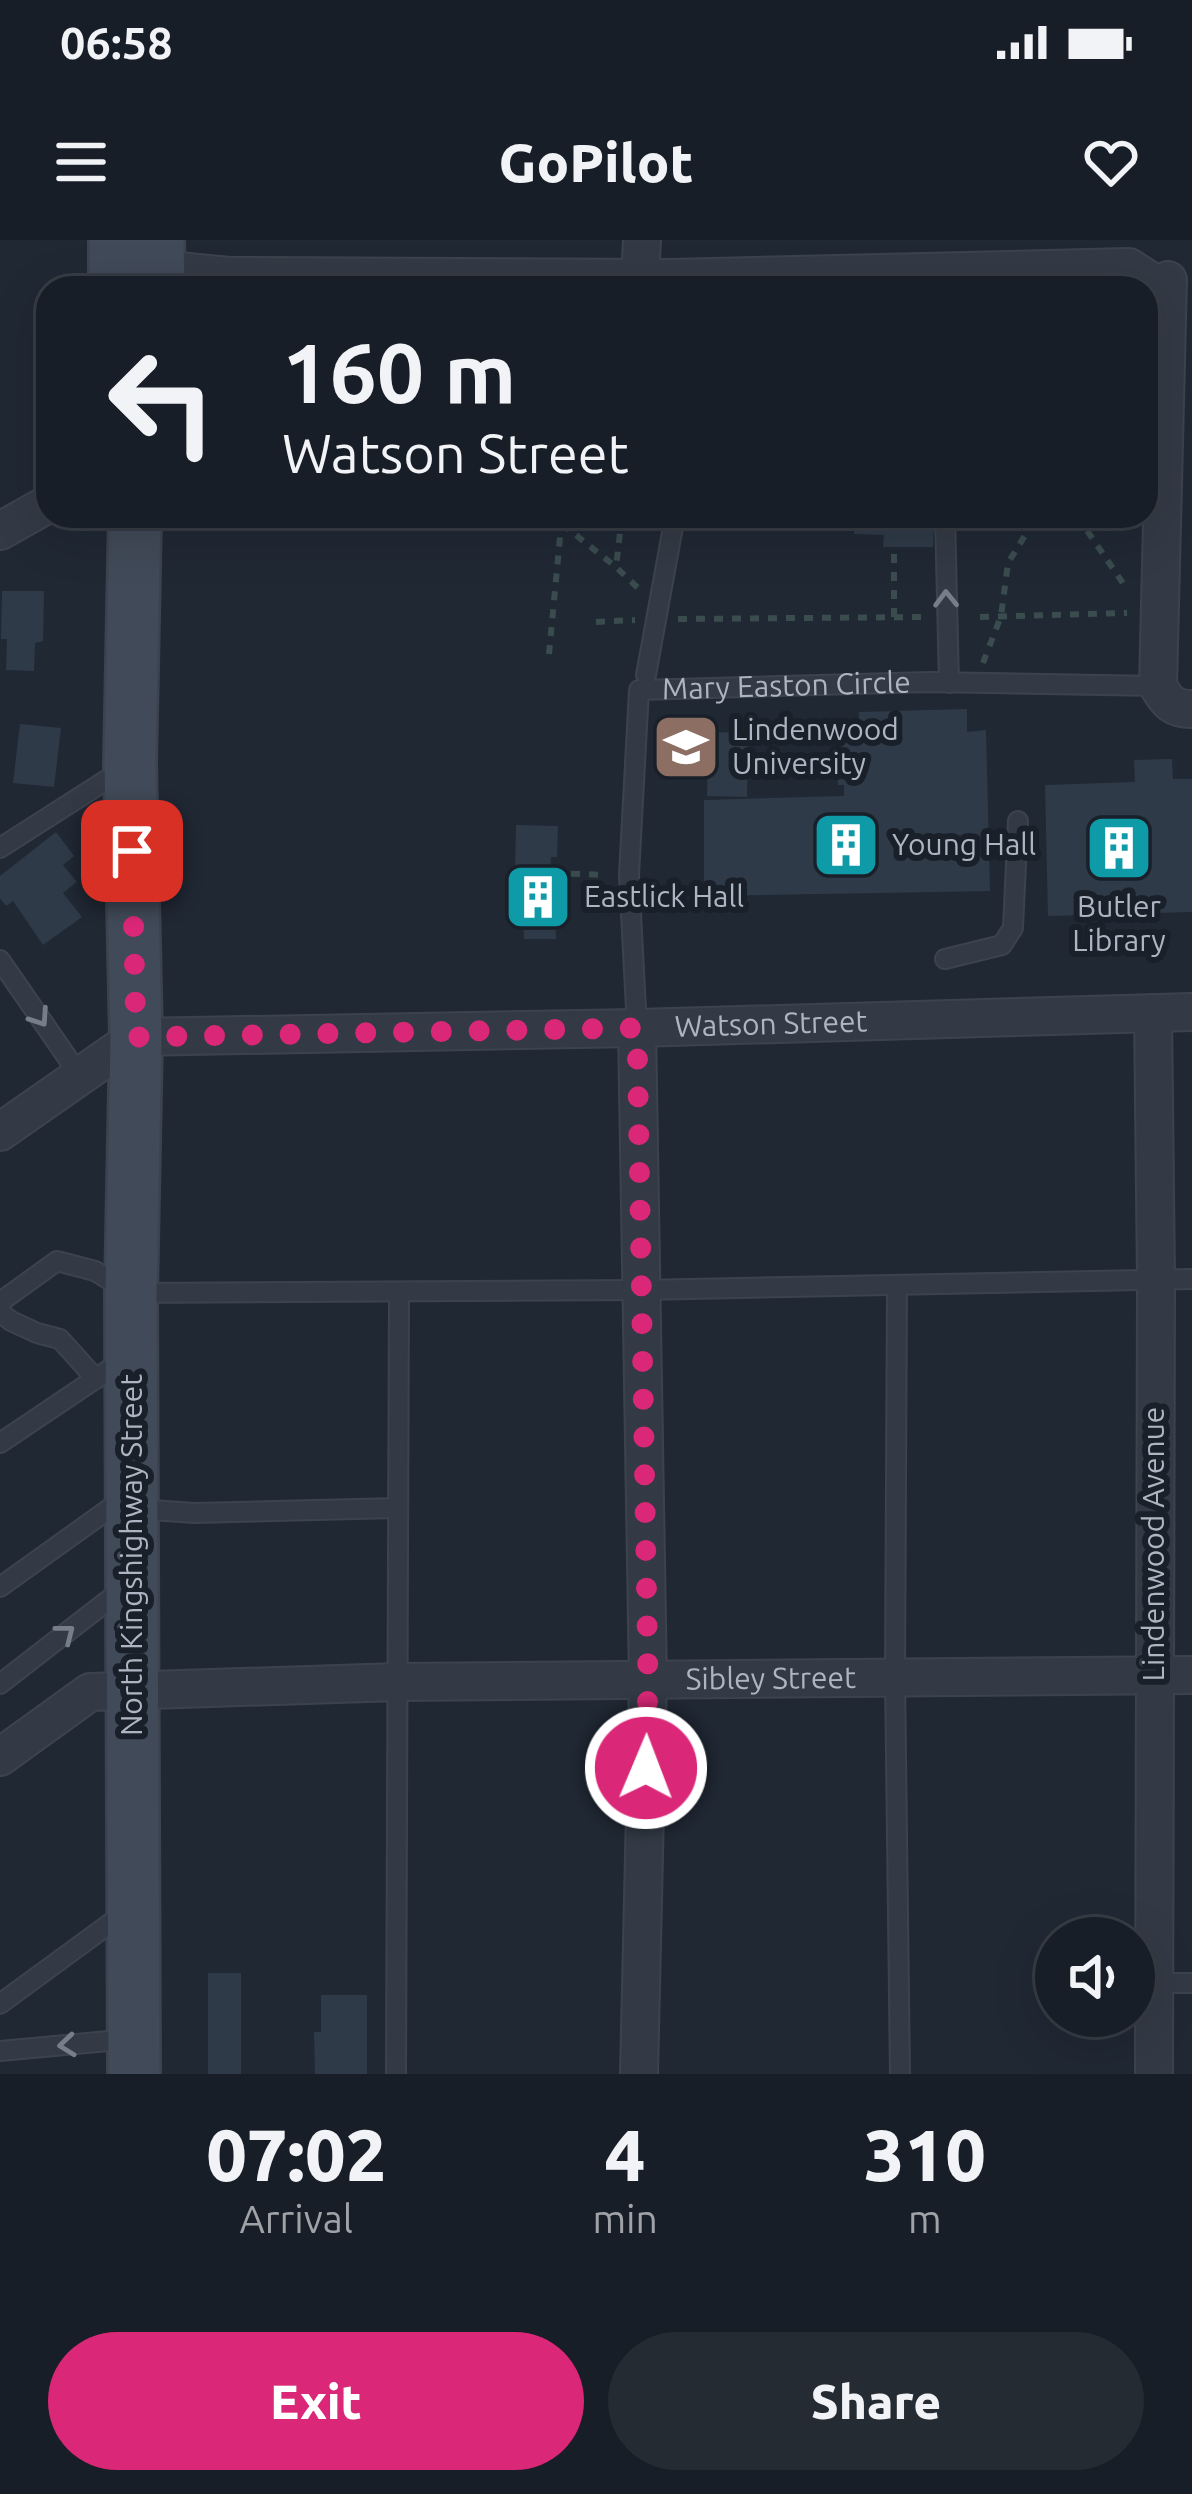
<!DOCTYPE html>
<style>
:root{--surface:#181e27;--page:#252b33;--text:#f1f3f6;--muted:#9fa2a7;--line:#363c44;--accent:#db2777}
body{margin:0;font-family:Ubuntu,sans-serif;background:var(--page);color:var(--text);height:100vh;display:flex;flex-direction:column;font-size:45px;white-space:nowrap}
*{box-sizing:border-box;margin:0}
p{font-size:39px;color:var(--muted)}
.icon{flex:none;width:66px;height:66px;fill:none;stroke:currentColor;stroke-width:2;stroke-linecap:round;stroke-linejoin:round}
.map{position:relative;height:1834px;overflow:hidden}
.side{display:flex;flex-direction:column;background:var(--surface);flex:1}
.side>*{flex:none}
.guide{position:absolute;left:36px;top:36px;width:1122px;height:252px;border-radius:36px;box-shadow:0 12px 48px #0002,0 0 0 3px var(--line);background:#181e27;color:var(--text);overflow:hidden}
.tools{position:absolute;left:1035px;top:1677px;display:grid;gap:24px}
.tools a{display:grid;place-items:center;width:120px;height:120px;border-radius:50%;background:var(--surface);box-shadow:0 12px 48px #0002,0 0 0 3px var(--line);font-size:60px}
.pin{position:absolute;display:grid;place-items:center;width:102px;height:102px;color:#fff;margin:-51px;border-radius:24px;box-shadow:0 6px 18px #0006}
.me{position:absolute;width:132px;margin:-66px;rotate:1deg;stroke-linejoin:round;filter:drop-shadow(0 0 9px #0008)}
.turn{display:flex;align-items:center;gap:42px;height:252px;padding:0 48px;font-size:54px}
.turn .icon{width:156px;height:156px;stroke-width:2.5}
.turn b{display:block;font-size:84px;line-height:102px}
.eta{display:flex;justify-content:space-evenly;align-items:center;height:204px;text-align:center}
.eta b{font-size:72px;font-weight:800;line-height:84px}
.button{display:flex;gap:24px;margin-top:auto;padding:24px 48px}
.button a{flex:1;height:138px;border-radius:72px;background:var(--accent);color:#fff;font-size:48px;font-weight:800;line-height:138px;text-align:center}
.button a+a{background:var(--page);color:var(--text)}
.status{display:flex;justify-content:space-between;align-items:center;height:84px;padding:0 60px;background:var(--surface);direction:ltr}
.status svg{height:33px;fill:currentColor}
header{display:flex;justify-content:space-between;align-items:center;height:156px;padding:0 48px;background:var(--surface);font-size:54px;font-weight:800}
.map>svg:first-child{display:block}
.building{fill:#2f3a48}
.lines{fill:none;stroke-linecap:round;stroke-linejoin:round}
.lane-casing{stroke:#3d434e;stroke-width:22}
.street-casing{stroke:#3d434e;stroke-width:40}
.secondary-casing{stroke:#3d434e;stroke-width:56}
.path{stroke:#3a4c4e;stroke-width:6;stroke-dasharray:9 9;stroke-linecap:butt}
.lane{stroke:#333a45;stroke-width:18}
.street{stroke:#333a45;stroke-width:36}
.secondary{stroke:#414a58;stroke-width:51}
.oneway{stroke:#767e8a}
.route{stroke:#db2777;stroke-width:21;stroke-dasharray:0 37.8}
.labels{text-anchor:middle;stroke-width:12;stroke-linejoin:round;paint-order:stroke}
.street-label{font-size:30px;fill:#adb5c2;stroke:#192029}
.poi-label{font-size:30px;fill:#adb5c2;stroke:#192029;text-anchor:start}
</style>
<div class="status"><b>06:58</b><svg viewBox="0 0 49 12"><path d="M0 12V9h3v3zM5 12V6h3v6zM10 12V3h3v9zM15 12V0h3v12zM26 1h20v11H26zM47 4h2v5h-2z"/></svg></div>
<header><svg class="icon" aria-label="menu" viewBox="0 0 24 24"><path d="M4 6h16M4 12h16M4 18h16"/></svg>GoPilot<svg class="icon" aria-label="heart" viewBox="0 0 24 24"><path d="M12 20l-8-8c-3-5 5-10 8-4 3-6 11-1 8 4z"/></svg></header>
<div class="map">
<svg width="1192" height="1834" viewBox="0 0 1192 1834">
<rect width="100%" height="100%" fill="#202834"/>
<path class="building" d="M854 276H934L933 307H883L884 295 854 294Z
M2 351H44L43 401 35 403 34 431 6 430 7 399H1Z
M967 469V492L986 490 990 651 704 656V560L844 556V545H838V508L843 507 842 495 859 494V472Z
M20 484 61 488 54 547 13 543Z
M708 492 748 493 747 557 707 556Z
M1172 519 1173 539H1192V672L1048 676 1045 545 1135 542 1134 520Z
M516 585 558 586 557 617H551L550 637H561L562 676 555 677 556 699H524L523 676H514V638H542L515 636Z
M56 592 74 616 63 625 77 642 63 653 82 677 43 705 13 661 6 666 0 658V636Z
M208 1733H241V1834H208Z
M321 1755H367V1834H315L314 1792H321Z"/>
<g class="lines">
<defs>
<g id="lane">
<path d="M945 276 949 443"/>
<path d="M646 435 675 276"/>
<path d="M0 608 122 530"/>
<path d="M945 719 1002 705 1013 688 1018 581"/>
<path d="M0 720 80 836"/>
<path id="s1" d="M637 788 629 635 639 450 930 442 1158 446"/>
<path d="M897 1045 895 1437 900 1834"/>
<path d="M0 1062 57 1021 95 1031 131 1053 641 1050 1192 1039"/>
<path d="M0 1072 11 1081 37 1093 60 1099 96 1139"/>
<path d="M0 1203 122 1121"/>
<path d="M137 1269 195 1273 398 1268"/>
<path d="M0 1347 123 1259"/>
<path d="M0 1444 124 1348"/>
<path d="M1154 1743H1192"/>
<path d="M0 1764 127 1671"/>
<path d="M0 1811 130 1799"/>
<path d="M396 1834 399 1052"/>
</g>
<g id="street">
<path d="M159 29 229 36 672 38 1129 27 1152 42 1142 48"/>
<path d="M640 37 642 0"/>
<path d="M1168 40 1158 446C1167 462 1173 469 1192 469"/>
<path d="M0 291 48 264"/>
<path d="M1153 773 1156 1040 1154 1834"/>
<path d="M637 788 648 1440 639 1834"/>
<path id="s2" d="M0 892 136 797 637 788 1192 772"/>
<path id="s3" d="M0 1517 90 1452 398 1442 1192 1435"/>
</g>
<path id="secondary" d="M158 0 159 48
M115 48V0
M134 1834 131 1053 136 797 130 524 135 276"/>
</defs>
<use href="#lane" class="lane-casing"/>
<use href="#street" class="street-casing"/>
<use href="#secondary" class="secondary-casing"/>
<path class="path" d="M622 276 616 327 640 350
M1077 276 1127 349
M562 284 616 327
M894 377V307
M980 377 1127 373
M678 379 922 377
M596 382 635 380
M549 414 562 276
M983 423 1001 376 1008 323 1037 276
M553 633 607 635"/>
<use href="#lane" class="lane"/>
<use href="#street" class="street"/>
<use href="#secondary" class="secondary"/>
</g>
<defs><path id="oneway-chevron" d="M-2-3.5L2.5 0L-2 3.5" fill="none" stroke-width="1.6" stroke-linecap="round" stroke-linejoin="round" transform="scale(3)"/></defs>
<g class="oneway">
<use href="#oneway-chevron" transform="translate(946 359) rotate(-91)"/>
<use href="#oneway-chevron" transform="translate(40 778) rotate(56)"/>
<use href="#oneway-chevron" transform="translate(66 1393) rotate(-38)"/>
<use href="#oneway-chevron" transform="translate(67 1805) rotate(174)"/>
</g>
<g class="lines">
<path class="route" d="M132 611 136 797 637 788 648 1440 646 1528"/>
</g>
<defs>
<symbol id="university-square" viewBox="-11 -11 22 22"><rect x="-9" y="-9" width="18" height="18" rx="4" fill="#8d6e63" stroke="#192029"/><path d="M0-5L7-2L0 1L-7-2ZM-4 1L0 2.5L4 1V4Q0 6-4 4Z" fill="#fff"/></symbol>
<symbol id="building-square" viewBox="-11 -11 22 22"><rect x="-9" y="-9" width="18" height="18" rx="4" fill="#0f9aa8" stroke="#192029"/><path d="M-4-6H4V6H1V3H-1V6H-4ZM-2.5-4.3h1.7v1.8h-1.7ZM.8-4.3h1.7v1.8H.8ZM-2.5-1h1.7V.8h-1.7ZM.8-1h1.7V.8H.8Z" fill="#fff"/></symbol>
</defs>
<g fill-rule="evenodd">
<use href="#university-square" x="648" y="469" width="76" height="76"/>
<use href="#building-square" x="808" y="567" width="76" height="76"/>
<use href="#building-square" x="1081" y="570" width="76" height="76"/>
<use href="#building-square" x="500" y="619" width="76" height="76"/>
</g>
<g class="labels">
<g class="street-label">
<text dy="10" stroke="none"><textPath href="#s1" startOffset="486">Mary Easton Circle</textPath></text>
<text dy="10" stroke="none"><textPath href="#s2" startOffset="801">Watson Street</textPath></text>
<text transform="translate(1154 1304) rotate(-90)" y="10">Lindenwood Avenue</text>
<text transform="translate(132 1315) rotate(-90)" y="10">North Kingshighway Street</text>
<text dy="10" stroke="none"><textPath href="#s3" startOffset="792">Sibley Street</textPath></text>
</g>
<g class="poi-label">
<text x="732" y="500">Lindenwood<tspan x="732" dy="34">University</tspan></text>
<text x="892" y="615">Young Hall</text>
<text x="584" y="667">Eastlick Hall</text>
<text x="1119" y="677" text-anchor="middle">Butler<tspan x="1119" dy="34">Library</tspan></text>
</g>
</g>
</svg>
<div class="tools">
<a><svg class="icon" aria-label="sound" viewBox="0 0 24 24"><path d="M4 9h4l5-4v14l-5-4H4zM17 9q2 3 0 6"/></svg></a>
</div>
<div class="pin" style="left:132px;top:611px;background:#d93025"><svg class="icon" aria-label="arrive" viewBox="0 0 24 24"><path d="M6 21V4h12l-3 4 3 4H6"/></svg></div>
<svg class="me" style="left:646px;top:1528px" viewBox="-20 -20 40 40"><circle r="17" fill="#db2777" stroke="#fff" stroke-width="3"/><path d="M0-11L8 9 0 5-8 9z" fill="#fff"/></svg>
<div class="guide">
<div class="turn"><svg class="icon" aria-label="left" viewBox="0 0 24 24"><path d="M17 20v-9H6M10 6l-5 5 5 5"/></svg><div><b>160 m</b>Watson Street</div></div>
</div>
</div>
<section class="side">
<div class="eta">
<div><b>07:02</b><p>Arrival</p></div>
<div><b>4</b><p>min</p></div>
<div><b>310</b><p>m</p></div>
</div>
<div class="button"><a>Exit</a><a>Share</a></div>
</section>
